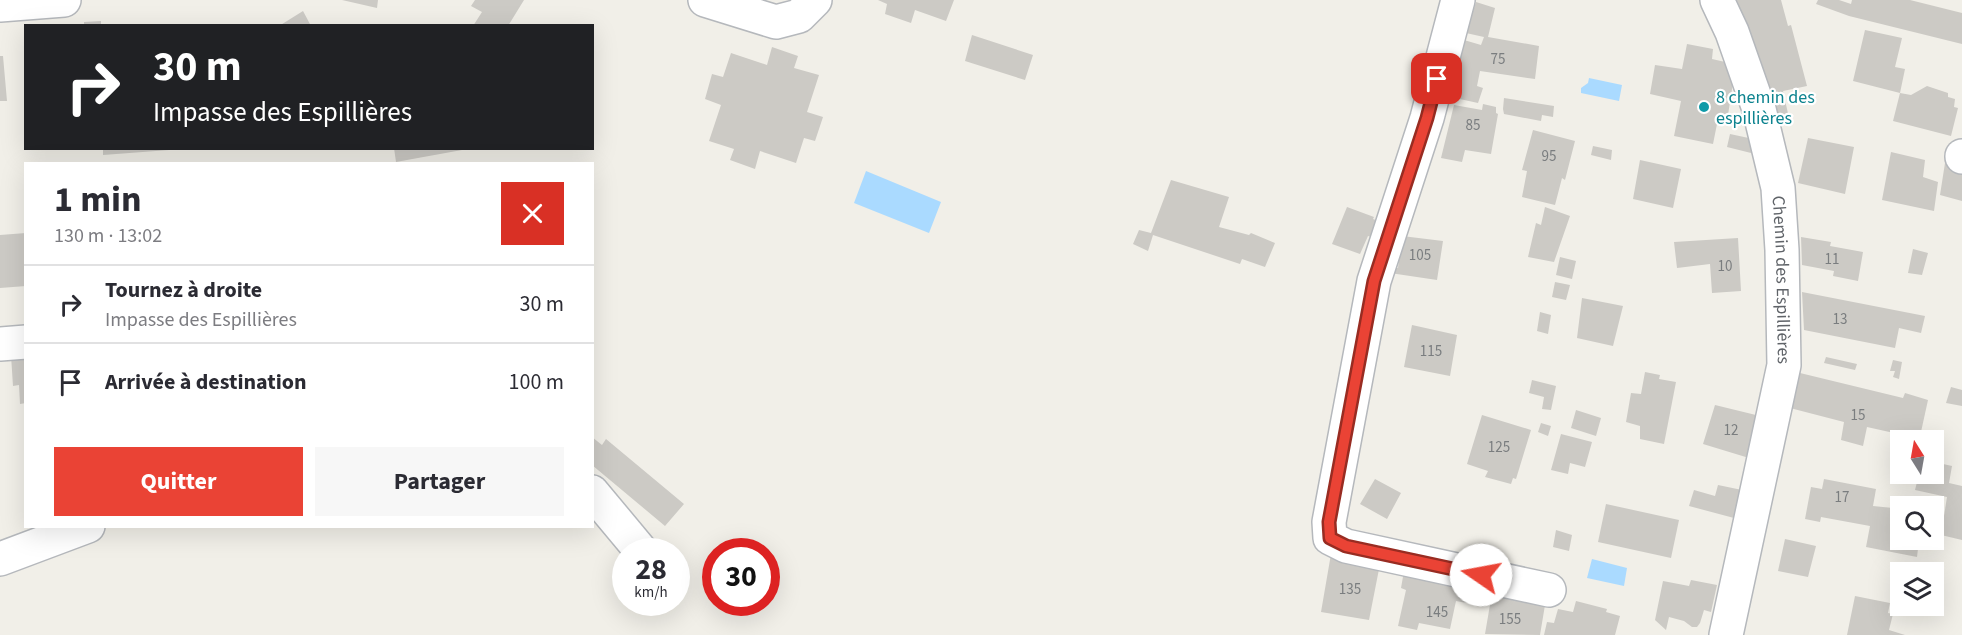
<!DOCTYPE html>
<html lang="fr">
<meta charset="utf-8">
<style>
:root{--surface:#fff;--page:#f7f7f7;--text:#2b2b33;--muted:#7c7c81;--line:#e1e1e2;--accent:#ea4335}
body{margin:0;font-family:"Source Sans 3",sans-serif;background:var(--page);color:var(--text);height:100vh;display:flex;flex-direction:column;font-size:22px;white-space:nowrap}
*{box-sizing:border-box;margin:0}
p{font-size:20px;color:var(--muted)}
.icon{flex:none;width:33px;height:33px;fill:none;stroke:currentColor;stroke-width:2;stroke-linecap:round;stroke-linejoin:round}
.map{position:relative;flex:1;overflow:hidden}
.drawer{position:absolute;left:24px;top:162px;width:570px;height:366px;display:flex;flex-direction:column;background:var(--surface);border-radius:0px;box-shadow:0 6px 24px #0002}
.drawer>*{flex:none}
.guide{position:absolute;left:24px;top:24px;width:570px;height:126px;border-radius:0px;box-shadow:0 6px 24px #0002;background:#202124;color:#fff;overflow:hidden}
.needle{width:39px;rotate:349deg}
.buttons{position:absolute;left:1890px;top:430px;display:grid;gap:12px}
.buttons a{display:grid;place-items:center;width:54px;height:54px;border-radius:0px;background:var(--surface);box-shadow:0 6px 24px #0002;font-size:30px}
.speed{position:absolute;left:612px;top:538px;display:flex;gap:12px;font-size:30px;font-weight:700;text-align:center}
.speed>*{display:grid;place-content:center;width:78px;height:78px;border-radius:50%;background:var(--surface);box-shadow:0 6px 24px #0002;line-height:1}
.speed small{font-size:15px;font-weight:400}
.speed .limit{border:9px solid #d22;background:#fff;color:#111}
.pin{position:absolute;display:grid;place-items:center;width:51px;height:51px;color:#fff;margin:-26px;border-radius:12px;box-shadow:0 3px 9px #0006}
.me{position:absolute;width:66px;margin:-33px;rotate:282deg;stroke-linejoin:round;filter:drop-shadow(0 0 4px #0008)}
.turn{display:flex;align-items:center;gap:21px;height:126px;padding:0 30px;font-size:27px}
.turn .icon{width:78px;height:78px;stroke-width:2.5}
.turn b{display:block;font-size:42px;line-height:51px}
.round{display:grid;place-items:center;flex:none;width:63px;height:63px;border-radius:0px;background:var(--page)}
.overview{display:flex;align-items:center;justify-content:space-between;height:102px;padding:0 30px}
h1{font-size:36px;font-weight:700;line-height:45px}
.primary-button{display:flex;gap:12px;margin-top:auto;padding:12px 30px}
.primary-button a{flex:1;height:69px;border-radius:0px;background:var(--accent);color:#fff;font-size:24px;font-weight:700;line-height:69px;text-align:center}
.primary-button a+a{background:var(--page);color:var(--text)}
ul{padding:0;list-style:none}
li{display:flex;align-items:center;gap:18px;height:78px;padding:0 30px;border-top:2px solid var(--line)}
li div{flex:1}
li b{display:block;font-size:22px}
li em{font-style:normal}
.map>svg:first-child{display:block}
.water{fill:#aadaff}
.building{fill:#cccac5}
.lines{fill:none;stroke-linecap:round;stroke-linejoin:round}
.minor-casing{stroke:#b5b8bc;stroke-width:36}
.minor{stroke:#fff;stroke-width:33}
.route-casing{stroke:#982c22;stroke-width:15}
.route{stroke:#ea4335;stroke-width:10}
.culture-dot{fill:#0f9aa8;stroke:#fff;stroke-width:2}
.labels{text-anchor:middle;stroke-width:4.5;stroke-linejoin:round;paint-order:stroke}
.number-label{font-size:15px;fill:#7a7d7f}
.culture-label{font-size:18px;fill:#0d838f;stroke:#fff;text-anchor:start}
.street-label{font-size:18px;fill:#5f6368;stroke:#fff}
</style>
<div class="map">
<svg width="1962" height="635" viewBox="0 0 1962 635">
<rect width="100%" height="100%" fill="#f1efe8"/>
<path class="water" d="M1589 78 1622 85 1619 101 1581 93V88L1588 83Z
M866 171 941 202 929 233 854 203Z
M1592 559 1627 568 1624 586 1587 578Z"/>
<path class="building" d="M342 0H378L377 8Z
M475 0H524L508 26H473L482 12 471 6Z
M878 0H954L946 21 915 10 911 23 885 14 887 4Z
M1735 0H1781L1788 26 1791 25 1807 86 1783 91 1789 118 1772 122Z
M1818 0H1839L1851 4 1852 0H1910L1962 13V44L1849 16 1816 4Z
M1476 2 1495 8 1488 37 1539 46 1535 79 1480 71 1477 86 1483 88 1478 103 1446 96 1464 40 1481 45 1484 37 1466 33Z
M303 11 311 26H279Z
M101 21V26H84V22Z
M1865 30 1902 38 1895 67 1905 69 1900 93 1853 81Z
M972 35 1033 55 1025 80 965 61Z
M1687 44 1713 49 1712 59 1734 64V76L1728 115 1719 114 1713 144 1674 136 1681 101 1650 94 1655 65 1682 69Z
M772 47 798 56 794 68 819 75 807 112 823 117 815 141 804 138 796 163 760 151 755 169 730 160 734 149 709 141 721 105 705 99 712 74 723 77 731 53 767 65Z
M0 56H3L7 101H0Z
M1927 86 1948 93V97L1955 99 1954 107 1958 108 1951 136 1893 121 1900 93 1911 95Z
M1504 98 1554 106 1553 117 1542 115 1541 121 1504 114 1503 109Z
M1483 104 1496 107V113L1498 114 1491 154 1465 150 1462 162 1441 158 1454 105 1482 110Z
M1533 130 1575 141 1565 180 1562 178 1555 205 1522 197 1527 171 1522 170Z
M1730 134 1758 140 1755 154 1727 147Z
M1808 138 1854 147 1845 194 1798 183Z
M1593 146 1612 150 1611 160 1591 155Z
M103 148H168L169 150 103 155Z
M394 148H462V150L396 162Z
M1891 152 1925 160 1923 177 1938 182 1934 211 1882 200Z
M1640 160 1681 169 1673 208 1633 199Z
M1945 163 1962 169V201L1940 195Z
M1171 180 1229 197 1219 227 1249 235 1251 233 1275 243 1265 267 1242 259 1240 264 1153 235 1148 251 1133 244 1139 230 1151 233Z
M1347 207 1374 217 1373 219 1381 222 1375 238 1368 236 1360 254 1332 244Z
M1545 207 1570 216 1554 262 1528 257 1536 223 1541 225Z
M26 233V286L0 288V235Z
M1402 236 1443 241 1437 280 1390 273 1392 267 1398 268Z
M1801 237 1831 242 1830 246 1863 252 1858 281 1833 276 1834 271 1802 265Z
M1738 238 1741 291 1712 293 1710 264 1677 268 1674 242Z
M1913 249 1928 253 1922 275 1908 273Z
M1560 257 1576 261 1572 279 1556 275Z
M1555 282 1570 285 1566 300 1552 297Z
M1802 292 1925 316 1921 333 1899 328 1895 348 1804 330Z
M1582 298 1623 306 1613 346 1577 338Z
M1540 312 1551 315 1548 334 1537 331Z
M1412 325 1457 335 1450 376 1404 367Z
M26 354V403L20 404 19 385 13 386 11 355Z
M1826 357 1857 364 1855 370 1824 363Z
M1893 360 1902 362 1899 379 1893 377 1895 371H1890Z
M1645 372 1660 375 1659 379 1676 382 1664 444 1640 439V426L1626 422 1631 393 1641 394Z
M1800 373 1903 398 1905 393 1928 400 1919 441H1900V455L1890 452 1894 433 1867 427 1863 446 1841 440 1844 422 1790 408Z
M1532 380 1556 386 1551 410 1542 409 1544 397 1529 393Z
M1951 387 1962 390V406L1946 403Z
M1715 405 1760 416 1749 458 1703 444Z
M1576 410 1601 418 1596 436 1571 428Z
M1482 415 1531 430 1516 479 1513 478 1511 484 1485 477 1488 471 1467 464Z
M1541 423 1551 426 1548 436 1538 432Z
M1561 434 1592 442 1585 467 1570 463 1568 474 1551 470Z
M592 437 602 445 606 439 684 504 665 526 592 465Z
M1934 462 1952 466 1949 483 1962 486V540L1941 535 1947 497 1915 490 1919 474H1934Z
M1375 479 1401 493 1387 519 1360 504Z
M1824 479 1876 489 1873 506 1893 508 1895 497 1926 504 1925 507H1900V540H1919L1917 557 1866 547 1870 526 1821 517 1820 522 1805 519 1811 487 1822 489Z
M1718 485 1742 490 1734 518 1689 506 1694 490 1715 496Z
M1606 504 1679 520 1671 558 1598 542Z
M1556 530 1572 535 1569 551 1553 547Z
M1785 539 1816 546 1808 577 1778 571Z
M1331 554 1380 564 1369 620 1321 612Z
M1404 571 1476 588 1472 604 1456 601 1450 629 1419 623 1417 630 1398 626 1406 590 1401 588Z
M1691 580 1717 585 1711 612 1704 610 1700 623 1697 627H1692L1684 621 1669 617 1666 630 1655 620 1663 581 1689 586Z
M1492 593 1545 605 1540 635 1485 634Z
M1855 596 1890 603 1888 613 1893 614 1889 630 1905 635H1847Z
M1576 601 1607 609 1606 612 1620 616 1615 635H1544L1547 622 1554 623 1558 609 1573 612Z"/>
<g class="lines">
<defs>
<g id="minor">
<path d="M705 0 776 22 799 16 815 0"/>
<path d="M1458 0 1427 118 1374 281 1329 522 1330 538 1346 546 1549 590"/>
<path id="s1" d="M1717 0 1732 32 1759 109 1778 188 1782 250 1784 365 1726 635"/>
<path d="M0 5 64 0"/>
<path d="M1962 157V156"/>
<path d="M0 344 26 342"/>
<path d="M592 492 642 552"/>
<path d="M0 559 88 526"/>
</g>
</defs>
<use href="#minor" class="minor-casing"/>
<use href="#minor" class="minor"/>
</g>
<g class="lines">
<defs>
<path id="route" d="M1437 79 1427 118 1374 281 1329 522 1330 538 1346 546 1481 575"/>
</defs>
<use href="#route" class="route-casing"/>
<use href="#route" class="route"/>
</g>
<circle class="culture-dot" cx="1704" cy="107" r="6"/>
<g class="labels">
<g class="number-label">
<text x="1498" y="64">75</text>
<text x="1473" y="130">85</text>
<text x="1549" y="161">95</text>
<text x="1420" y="260">105</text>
<text x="1832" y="264">11</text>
<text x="1725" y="271">10</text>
<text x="1840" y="324">13</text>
<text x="1431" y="356">115</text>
<text x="1858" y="420">15</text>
<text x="1731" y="435">12</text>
<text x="1499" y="452">125</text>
<text x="1842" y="502">17</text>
<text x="1350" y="594">135</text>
<text x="1437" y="617">145</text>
<text x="1510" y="624">155</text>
</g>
<g class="culture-label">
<text x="1716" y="103">8 chemin des<tspan x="1716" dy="21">espillières</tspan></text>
</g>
<g class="street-label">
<text dy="6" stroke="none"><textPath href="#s1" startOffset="290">Chemin des Espillières</textPath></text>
</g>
</g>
</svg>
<div class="buttons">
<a><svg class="needle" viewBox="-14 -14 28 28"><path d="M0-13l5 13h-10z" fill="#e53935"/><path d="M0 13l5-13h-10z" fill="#7c7c81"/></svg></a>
<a><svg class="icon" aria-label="search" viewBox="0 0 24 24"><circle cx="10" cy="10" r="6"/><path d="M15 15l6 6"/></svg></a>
<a><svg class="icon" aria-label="layers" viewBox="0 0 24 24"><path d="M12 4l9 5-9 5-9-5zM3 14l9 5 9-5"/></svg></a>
</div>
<div class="speed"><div>28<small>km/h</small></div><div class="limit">30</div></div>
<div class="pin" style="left:1437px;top:79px;background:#d93025"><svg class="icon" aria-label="arrive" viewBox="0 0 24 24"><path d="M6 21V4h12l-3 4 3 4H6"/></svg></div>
<svg class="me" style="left:1481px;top:575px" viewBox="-20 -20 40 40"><circle r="19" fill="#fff"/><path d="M0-13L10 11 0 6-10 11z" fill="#ea4335"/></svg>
<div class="guide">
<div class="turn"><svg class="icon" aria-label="right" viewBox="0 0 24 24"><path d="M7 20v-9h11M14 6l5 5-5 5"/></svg><div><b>30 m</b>Impasse des Espillières</div></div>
</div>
<section class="drawer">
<div class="overview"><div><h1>1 min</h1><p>130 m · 13:02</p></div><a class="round" style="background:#d93025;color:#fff"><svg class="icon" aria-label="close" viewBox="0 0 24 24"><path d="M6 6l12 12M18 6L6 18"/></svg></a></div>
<ul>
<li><svg class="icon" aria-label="right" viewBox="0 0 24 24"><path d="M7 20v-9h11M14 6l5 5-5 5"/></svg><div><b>Tournez à droite</b><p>Impasse des Espillières</p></div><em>30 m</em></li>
<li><svg class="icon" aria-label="arrive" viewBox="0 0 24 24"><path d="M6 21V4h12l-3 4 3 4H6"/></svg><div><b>Arrivée à destination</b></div><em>100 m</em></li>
</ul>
<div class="primary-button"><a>Quitter</a><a>Partager</a></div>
</section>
</div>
